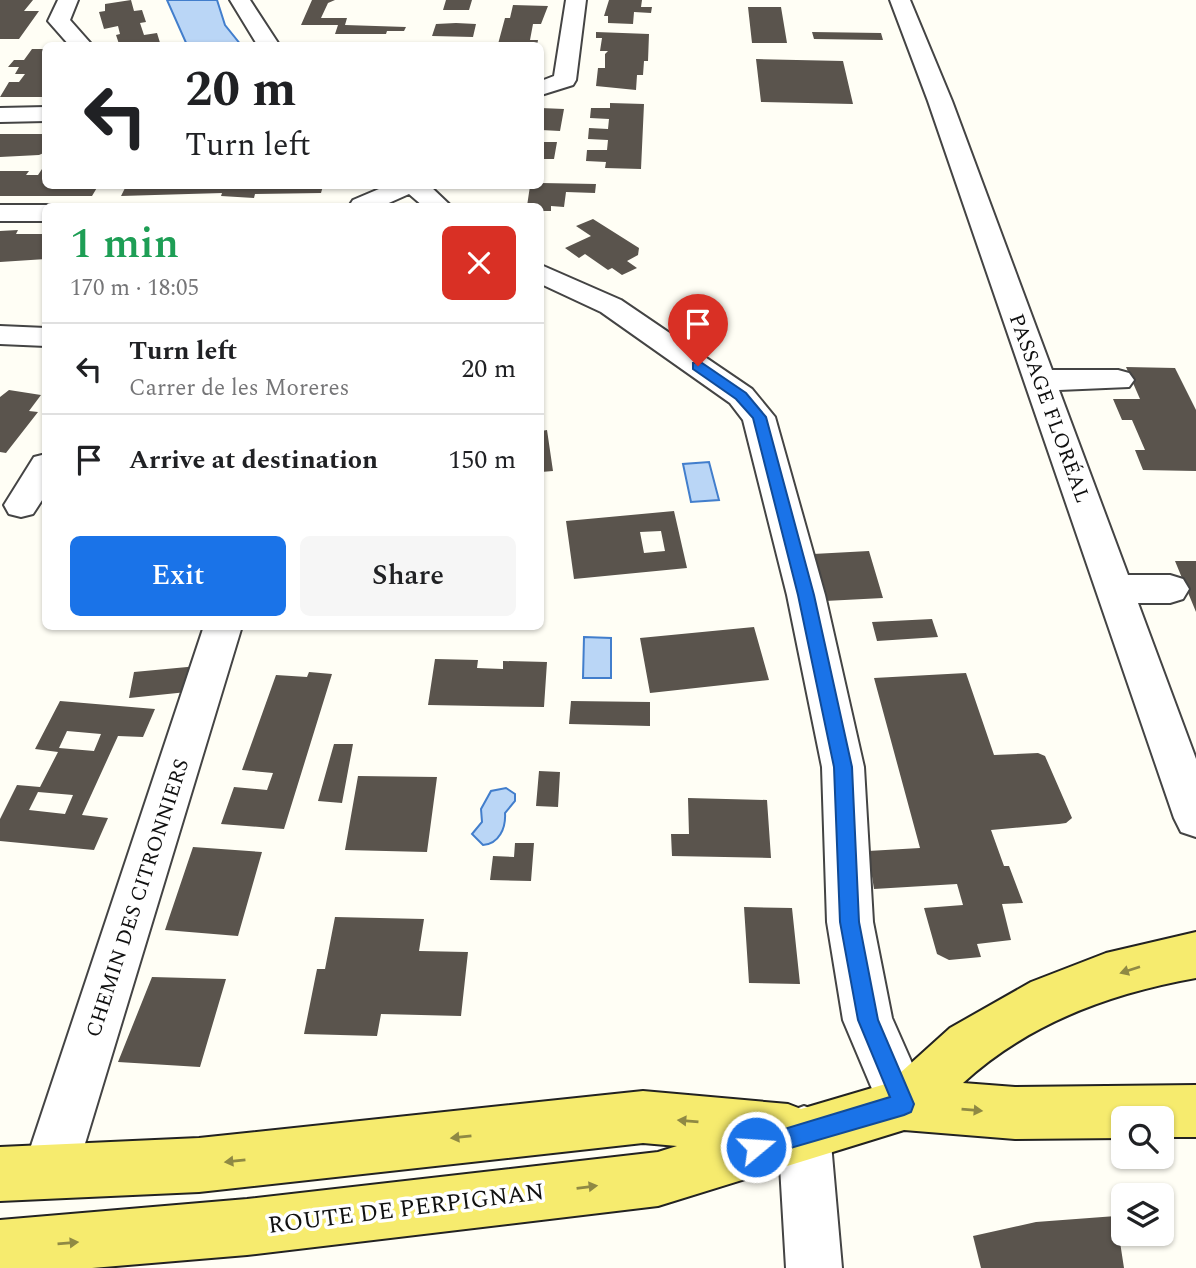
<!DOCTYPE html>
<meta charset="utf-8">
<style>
:root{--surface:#fff;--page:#f6f6f6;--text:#202124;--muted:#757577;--line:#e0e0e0;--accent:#1a73e8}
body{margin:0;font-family:Spectral,serif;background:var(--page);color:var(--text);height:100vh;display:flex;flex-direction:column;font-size:26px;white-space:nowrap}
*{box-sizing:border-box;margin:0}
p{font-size:23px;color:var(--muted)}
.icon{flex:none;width:38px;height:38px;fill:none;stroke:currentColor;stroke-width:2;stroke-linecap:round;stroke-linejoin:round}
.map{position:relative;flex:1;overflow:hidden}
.drawer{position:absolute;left:42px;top:203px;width:502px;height:427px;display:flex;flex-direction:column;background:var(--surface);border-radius:10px;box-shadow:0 2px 5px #0004}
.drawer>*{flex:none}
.guide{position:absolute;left:42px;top:42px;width:502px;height:147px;border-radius:10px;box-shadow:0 2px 5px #0004;background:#fff;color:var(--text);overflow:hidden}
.fabs{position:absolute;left:1111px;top:1106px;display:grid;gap:14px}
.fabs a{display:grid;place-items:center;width:63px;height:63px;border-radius:10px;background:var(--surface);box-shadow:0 2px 5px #0004;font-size:35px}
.pin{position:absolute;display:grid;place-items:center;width:60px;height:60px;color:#fff;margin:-72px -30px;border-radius:50% 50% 50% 0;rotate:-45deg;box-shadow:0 0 7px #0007}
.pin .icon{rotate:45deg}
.me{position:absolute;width:77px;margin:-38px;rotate:72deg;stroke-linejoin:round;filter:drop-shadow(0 0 5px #0008)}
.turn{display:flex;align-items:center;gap:24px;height:147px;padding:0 28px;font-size:32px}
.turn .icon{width:91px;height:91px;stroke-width:2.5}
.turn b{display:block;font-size:49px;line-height:60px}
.round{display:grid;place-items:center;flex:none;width:74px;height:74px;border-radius:10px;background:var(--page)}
.summary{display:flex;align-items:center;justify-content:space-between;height:119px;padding:0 28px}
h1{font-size:42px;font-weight:600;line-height:52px;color:#1e9e55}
.action{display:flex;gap:14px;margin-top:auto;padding:14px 28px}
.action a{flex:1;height:80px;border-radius:10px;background:var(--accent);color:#fff;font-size:28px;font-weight:600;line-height:80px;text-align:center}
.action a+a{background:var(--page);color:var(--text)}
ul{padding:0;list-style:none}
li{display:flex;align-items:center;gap:21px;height:91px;padding:0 28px;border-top:2px solid var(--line)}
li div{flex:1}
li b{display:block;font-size:26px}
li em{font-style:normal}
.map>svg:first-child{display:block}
.water{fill:#bad6f6;stroke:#427ecc;stroke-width:2}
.building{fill:#5a544d;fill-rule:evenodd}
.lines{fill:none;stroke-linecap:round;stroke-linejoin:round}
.minor-casing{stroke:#444;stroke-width:4}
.major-casing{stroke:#222;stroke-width:4}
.minor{fill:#fff;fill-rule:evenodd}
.major{fill:#f6eb6e;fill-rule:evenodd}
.oneway{fill:#8f8944}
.route{fill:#1a73e8;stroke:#114b97;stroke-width:2}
.labels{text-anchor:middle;stroke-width:7;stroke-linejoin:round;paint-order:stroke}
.street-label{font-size:21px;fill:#111;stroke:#fff}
.near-street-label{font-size:24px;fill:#111;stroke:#fff}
</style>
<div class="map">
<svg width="1196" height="1268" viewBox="0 0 1196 1268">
<rect width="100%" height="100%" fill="#fffef5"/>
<path class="water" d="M167 0H217L225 25 241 45H187Z
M709 462 719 500 691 502 683 464Z
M584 637 611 638V678H583Z
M506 788 515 794V801L505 813C506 828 499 844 483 845L472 834 482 822 481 809 491 791Z"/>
<path class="building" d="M0 0H33L24 11H39L19 39H0Z
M131 0 134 11 142 10 146 22 140 23 144 35 157 33 161 46H123L119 44 116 35 120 34 118 26 104 29 99 12 105 11V4Z
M312 0H335L328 3 321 18H347L345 25 406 27 404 31H387L386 34H335L338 25H301Z
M446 0H472L469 10H443Z
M609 0H642L641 7H652L651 13 634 12 633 24 608 23V16H604Z
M513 5 548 6 541 24H533L530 40H538L537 46 498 44 505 18H510Z
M748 7H781L787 43H752Z
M436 24 456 23 476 24 473 37 432 36Z
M596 32 649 34 648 61H644L643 75H637L636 90 596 86 598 68H605V54L608 51H600L602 38H596Z
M812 32 881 33 883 40 814 39Z
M32 49H46V97H0L9 82H19L25 74H15L19 67H8L14 60H24Z
M756 59 843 61 853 104 761 102Z
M610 103 644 104 641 169 605 168 606 162 586 161 587 150H607L608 140 588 139 589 128 608 129 609 119 590 118 591 108H610Z
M541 108 564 109 560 131 541 130Z
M0 134H46V152L39 155 0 157Z
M541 142H557L554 159H541Z
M42 169H46V186H98L92 196H0V171H29L26 175H38Z
M541 183 596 184 595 193 566 192 564 207 551 206V211H541V206H527L530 186H541Z
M126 186H323L321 193 255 194 254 198 221 196 222 193 121 196Z
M593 219 639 248 638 255 627 261 637 268 622 275 612 268 608 270 585 254 579 258 565 248 591 236 576 226Z
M18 230 16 234H46V259L0 262V231Z
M1126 367 1175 368 1196 410V471L1143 470 1135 450H1145L1132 420H1122L1113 399H1140Z
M9 390 41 395 29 411 38 412 6 453 0 452V397Z
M547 430 553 471 541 472V431Z
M674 511 687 568 574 579 566 521ZM661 531 665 551 644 553 640 532Z
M869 551 883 598 825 601 813 554Z
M1175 561H1196V612Z
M932 619 938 637 877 641 872 622Z
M754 627 769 680 650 693 640 638Z
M435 659 478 660 477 668 503 669V661L547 662 544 707 428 705Z
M198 666 187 692 129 698 134 672Z
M309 672 332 674 284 829 221 824 234 787 267 790 273 773 242 770 276 675 307 677Z
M966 673 994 755 1038 753 1045 756 1072 818 1066 823 1059 824 991 830 1004 866H1009L1023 903 1002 904 1011 940 977 944 981 957 949 960 937 954 924 908 963 905 957 884 874 889 868 851 920 848 874 678Z
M60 701 155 709 143 737 118 736 82 815 108 818 94 850 0 841V819L17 785 40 787 58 752 35 749ZM67 731 101 734 94 751 59 748ZM38 792 73 795 65 814 29 810Z
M571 701 650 702V726L569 724Z
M334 744H353L342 803 318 801Z
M539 771 560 772 558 807 536 806Z
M358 776 437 777 427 852 345 850Z
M688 798 767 800 771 858 672 856 671 834H689Z
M515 843H534L531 881 490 880 493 856 514 857Z
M193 847 262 852 238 936 165 930Z
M744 907 792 908 800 984 749 983Z
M335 917 424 919 419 951 468 952 461 1016 381 1014 377 1036 304 1034 317 969H325Z
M152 977 226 979 200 1067 118 1062Z
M1116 1216 1124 1268H981L973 1236 1036 1222Z"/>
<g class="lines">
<defs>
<path id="minor" d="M58 0H78L70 20 93 46H70L48 21Z
M230 0H250L280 46H258Z
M566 0H586L576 80 573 85 541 95V81L554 76Z
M890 0H910L952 101 1052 370H1118L1129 373 1134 380 1129 387 1059 390 1128 575H1170L1183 579 1189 589 1183 599 1170 603H1138L1196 759V837L1181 832 1174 818 928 101Z
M46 107V121L0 122V108Z
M386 186H430L451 206H423L409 194 382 206H349L353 200Z
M0 205H46L52 206H46V221H0Z
M541 265 621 300 752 389 775 417 825 595 864 767 873 922 892 1018 930 1104 922 1122 904 1130 886 1122 843 1020 827 922 822 767 787 595 743 420 730 403 601 312 541 284Z
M0 326 46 328V346L0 344Z
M46 454V494L33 514 21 517 9 514 4 505 34 457Z
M204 626H242L77 1170 69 1189 50 1197 31 1189 23 1170Z
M804 1106 823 1113 830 1132 842 1268H786L778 1132 785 1113Z"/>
<path id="major" d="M1196 932V978C1111 993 1028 1023 963 1083L1015 1087 1196 1085V1137H1162V1118H1124V1138L1015 1139 904 1130 658 1206 247 1255 92 1268H0V1220L247 1199 658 1152 677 1146 643 1143 199 1192 0 1201V1147L199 1138 643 1091 788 1104 801 1109 889 1083 950 1028 1031 982 1106 953Z"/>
</defs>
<use href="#minor" class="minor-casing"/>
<use href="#major" class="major-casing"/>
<use href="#minor" class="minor"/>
<use href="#major" class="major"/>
</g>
<defs><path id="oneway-solid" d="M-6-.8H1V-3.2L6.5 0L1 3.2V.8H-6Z" transform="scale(1.75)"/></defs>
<g class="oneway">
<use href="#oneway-solid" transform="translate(1130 970) rotate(162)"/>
<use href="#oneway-solid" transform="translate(972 1110) rotate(5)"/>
<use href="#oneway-solid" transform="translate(688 1121) rotate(-175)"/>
<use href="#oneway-solid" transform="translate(461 1137) rotate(174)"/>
<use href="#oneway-solid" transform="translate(235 1161) rotate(174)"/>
<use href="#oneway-solid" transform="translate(587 1187) rotate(-7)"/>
<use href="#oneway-solid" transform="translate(68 1243) rotate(-5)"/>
</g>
<path class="route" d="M693 363H702L746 393 766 417 814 595 852 767 859 922 878 1020 914 1104 911 1112 904 1115 756 1158 748 1155 745 1147 748 1140 890 1097 858 1020 840 922 834 767 798 595 753 418 736 399 693 369Z"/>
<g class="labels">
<g class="street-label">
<text transform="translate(1050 408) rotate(70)" y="7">PASSAGE FLORÉAL</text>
<text transform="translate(137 898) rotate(-72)" y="7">CHEMIN DES CITRONNIERS</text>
</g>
<g class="near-street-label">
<text transform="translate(406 1208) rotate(-7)" y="8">ROUTE DE PERPIGNAN</text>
</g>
</g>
</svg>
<div class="fabs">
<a><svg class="icon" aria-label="search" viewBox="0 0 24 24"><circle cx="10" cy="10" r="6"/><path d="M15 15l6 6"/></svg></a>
<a><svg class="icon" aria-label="layers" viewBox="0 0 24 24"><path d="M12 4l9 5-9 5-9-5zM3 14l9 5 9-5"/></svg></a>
</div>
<div class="pin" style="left:698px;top:366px;background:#d93025"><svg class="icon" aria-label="arrive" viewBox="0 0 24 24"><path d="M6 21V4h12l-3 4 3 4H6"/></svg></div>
<svg class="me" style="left:756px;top:1147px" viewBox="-20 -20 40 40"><circle r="17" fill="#1a73e8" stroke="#fff" stroke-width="3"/><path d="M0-11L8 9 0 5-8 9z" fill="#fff"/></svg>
<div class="guide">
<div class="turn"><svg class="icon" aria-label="left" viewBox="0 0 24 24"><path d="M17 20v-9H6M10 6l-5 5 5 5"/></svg><div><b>20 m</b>Turn left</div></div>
</div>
<section class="drawer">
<div class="summary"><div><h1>1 min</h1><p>170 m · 18:05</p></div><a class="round" style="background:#d93025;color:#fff"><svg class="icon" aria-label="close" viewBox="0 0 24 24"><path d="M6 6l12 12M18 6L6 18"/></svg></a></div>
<ul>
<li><svg class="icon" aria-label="left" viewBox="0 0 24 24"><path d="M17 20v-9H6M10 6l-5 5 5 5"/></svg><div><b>Turn left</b><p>Carrer de les Moreres</p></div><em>20 m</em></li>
<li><svg class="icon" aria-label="arrive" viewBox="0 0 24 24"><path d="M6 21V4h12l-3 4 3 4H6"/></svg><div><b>Arrive at destination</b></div><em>150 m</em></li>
</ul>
<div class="action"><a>Exit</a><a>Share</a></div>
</section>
</div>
